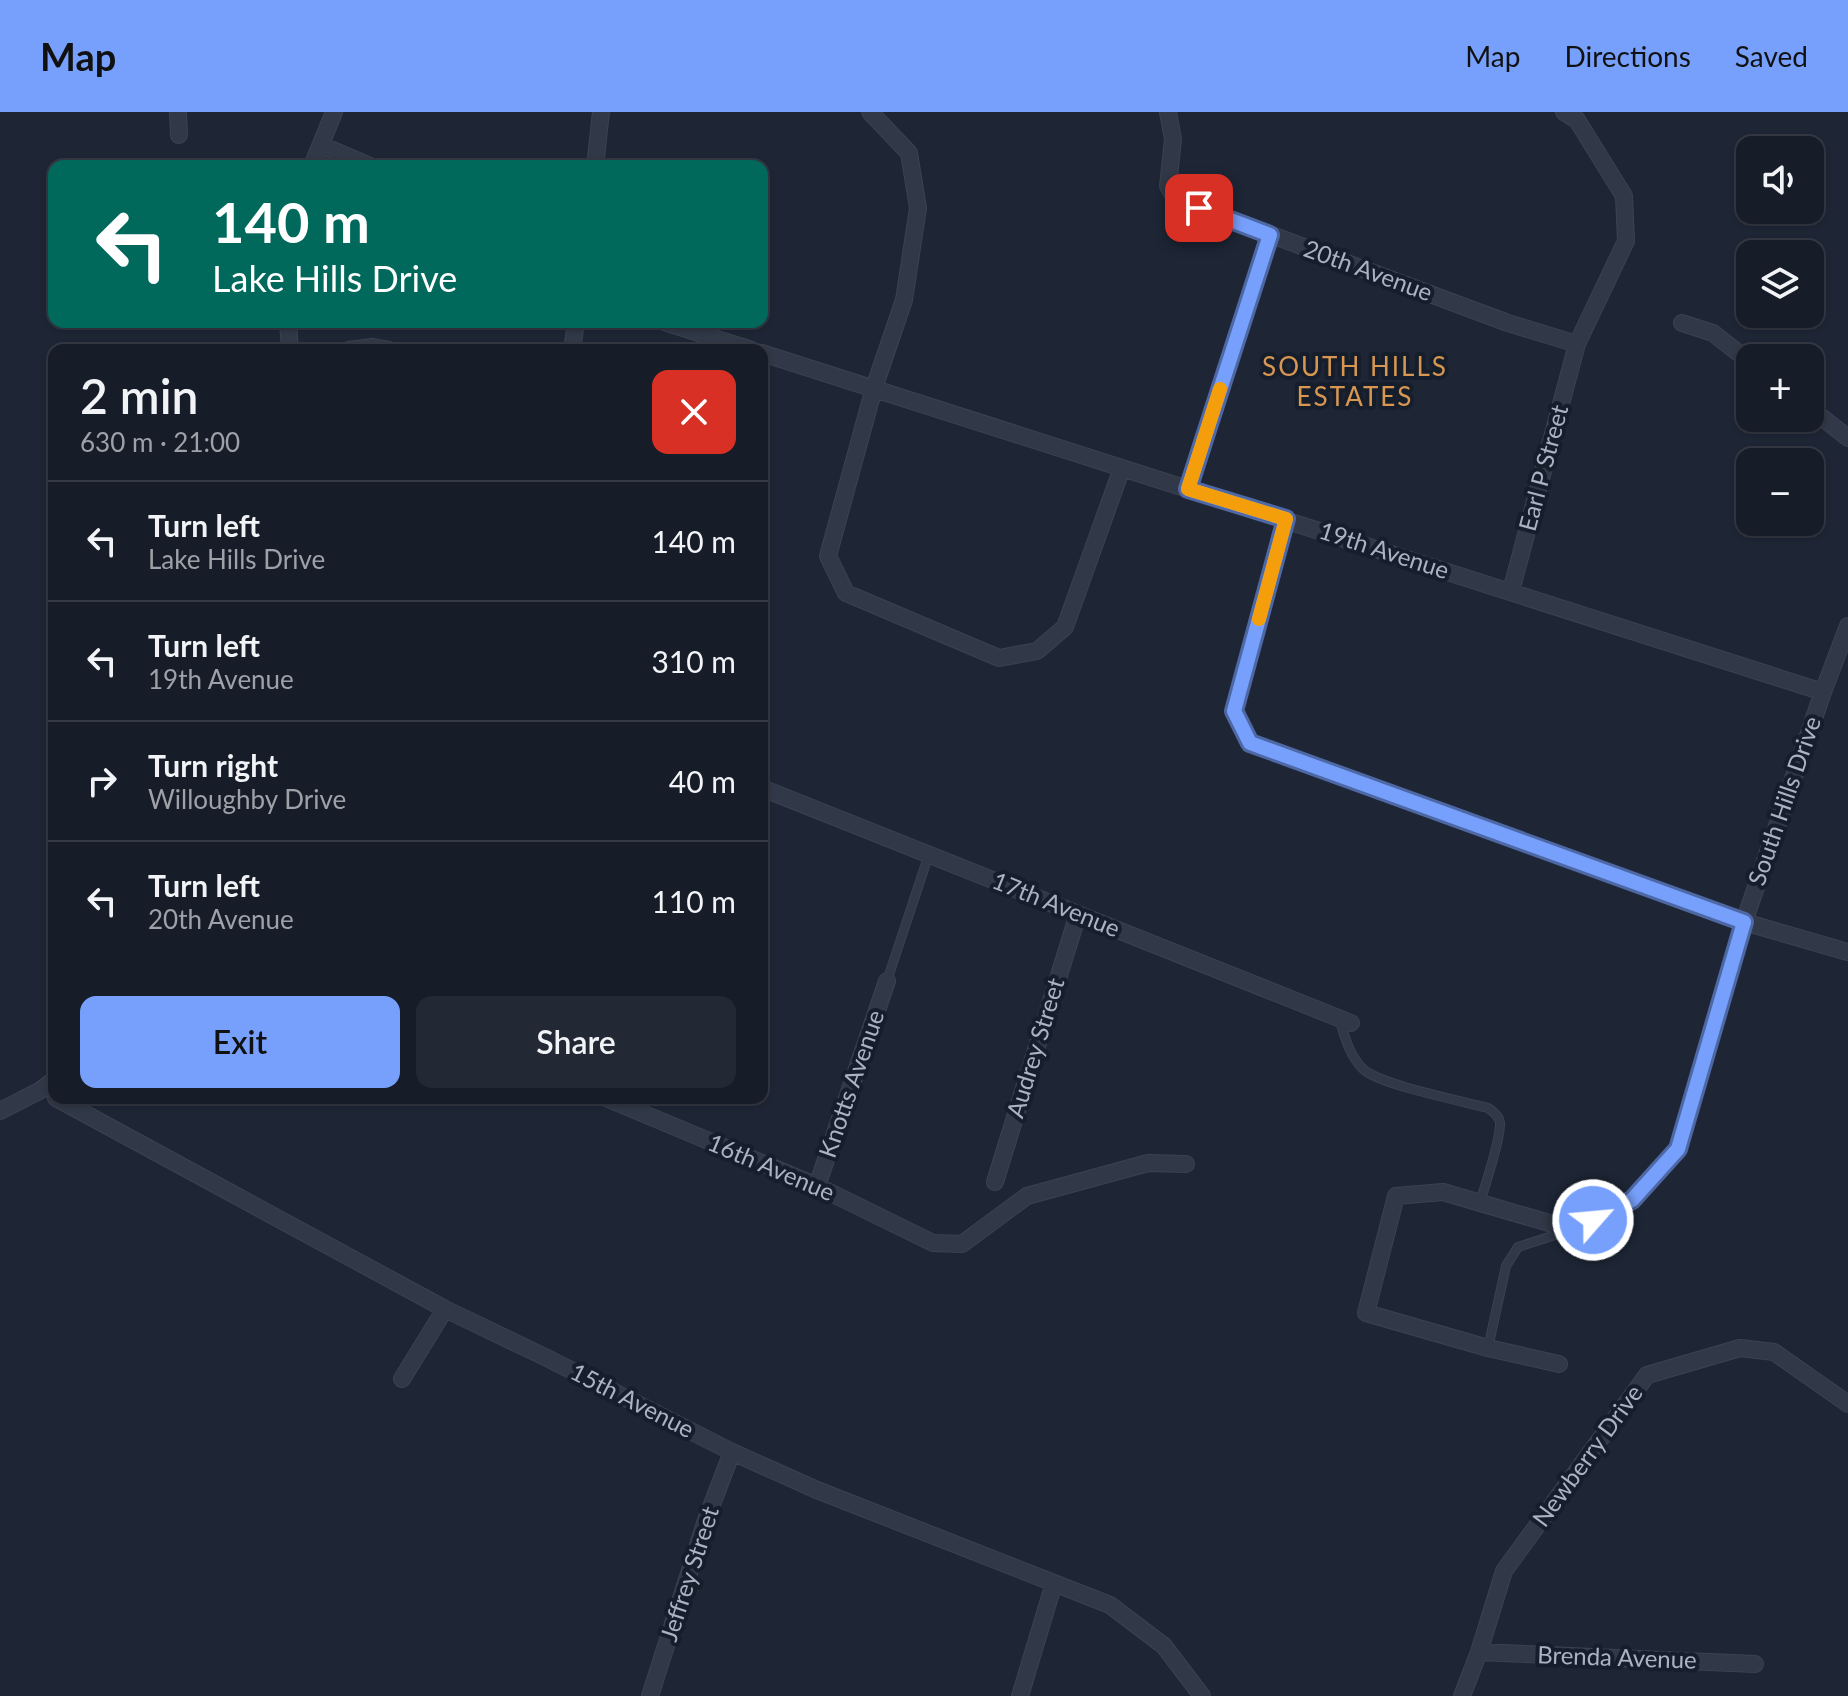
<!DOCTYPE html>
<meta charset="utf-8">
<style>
:root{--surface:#161c28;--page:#232934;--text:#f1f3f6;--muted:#9ea1a8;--line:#353a45;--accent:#77a0fc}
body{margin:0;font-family:Lato,sans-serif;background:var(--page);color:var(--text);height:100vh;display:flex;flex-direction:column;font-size:30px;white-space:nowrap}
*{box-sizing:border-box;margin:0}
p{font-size:26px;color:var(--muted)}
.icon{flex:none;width:44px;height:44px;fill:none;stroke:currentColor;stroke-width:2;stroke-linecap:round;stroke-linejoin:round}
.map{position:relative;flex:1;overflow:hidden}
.sheet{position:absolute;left:48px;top:232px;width:720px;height:760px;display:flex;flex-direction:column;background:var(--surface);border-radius:16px;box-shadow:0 2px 6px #0004,0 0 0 2px var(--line)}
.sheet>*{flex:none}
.top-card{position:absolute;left:48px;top:48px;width:720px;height:168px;border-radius:16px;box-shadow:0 2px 6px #0004,0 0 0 2px var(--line);background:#00695c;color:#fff;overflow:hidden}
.tools{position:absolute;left:1736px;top:24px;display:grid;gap:16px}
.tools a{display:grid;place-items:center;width:88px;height:88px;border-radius:16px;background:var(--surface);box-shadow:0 2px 6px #0004,0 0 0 2px var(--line);font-size:40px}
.pin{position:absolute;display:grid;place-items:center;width:68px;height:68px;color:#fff;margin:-34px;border-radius:16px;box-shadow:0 4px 12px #0006}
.me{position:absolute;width:88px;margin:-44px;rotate:63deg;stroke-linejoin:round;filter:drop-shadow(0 0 6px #0008)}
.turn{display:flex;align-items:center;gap:28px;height:168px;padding:0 32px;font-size:36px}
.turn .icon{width:104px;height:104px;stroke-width:2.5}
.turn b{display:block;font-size:56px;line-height:68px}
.round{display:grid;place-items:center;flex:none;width:84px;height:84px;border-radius:16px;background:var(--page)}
.overview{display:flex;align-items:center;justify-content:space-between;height:136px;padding:0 32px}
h1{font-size:48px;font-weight:600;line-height:60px}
.primary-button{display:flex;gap:16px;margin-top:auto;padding:16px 32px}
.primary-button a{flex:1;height:92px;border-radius:16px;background:var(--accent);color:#111;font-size:32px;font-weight:600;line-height:92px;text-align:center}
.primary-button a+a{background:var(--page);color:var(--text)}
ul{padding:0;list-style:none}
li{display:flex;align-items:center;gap:24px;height:120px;padding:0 32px;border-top:2px solid var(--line)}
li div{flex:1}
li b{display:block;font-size:30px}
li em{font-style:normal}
header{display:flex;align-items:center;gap:48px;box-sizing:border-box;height:112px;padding:0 40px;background:var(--accent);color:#111}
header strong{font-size:38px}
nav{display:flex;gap:44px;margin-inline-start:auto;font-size:28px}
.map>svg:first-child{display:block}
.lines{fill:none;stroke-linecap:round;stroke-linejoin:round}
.service-casing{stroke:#3b4250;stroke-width:10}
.minor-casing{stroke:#3b4250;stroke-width:18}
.service{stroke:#313847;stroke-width:8}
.minor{stroke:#313847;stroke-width:16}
.route-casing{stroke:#4d68a4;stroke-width:20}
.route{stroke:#77a0fc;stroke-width:14}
.slow{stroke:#f59e0b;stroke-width:14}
.labels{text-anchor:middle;stroke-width:8;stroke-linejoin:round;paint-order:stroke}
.street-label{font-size:24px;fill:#abb2c4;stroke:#171e2b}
.neighbourhood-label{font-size:26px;letter-spacing:2px;fill:#d79752;stroke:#171e2b}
</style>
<header>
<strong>Map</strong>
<nav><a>Map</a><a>Directions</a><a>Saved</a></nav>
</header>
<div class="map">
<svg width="1848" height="1584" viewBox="0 0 1848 1584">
<rect width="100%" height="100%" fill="#1e2636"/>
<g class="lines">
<defs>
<path id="service" d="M887 869 929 742
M1339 906C1345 925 1349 943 1363 957 1380 973 1462 989 1488 996 1494 1000 1499 1004 1500 1011 1501 1027 1485 1073 1480 1091
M1488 1236 1506 1154 1518 1135 1568 1119"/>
<path id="minor" d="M178 0 179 23
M870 0 909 41 918 96 904 188 874 276 828 444 846 481 999 546 1037 539 1065 515 1122 356
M1168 0 1173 27 1168 74 1175 87 1508 211 1577 232
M321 33 370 54
M312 54 334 0
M595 54 601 0
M288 210 290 238
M664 210 752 238
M1682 211 1713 221 1750 250
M349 238 373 235 390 238
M572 238 576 210
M762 241 1823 580
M1810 296 1848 326
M1188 377 1270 123
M1286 407 1234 599 1250 631 1744 810 1848 840
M1511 479 1577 232 1626 129 1624 84 1577 8 1564 0
M762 676 1351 911
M56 986 445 1197 545 1245 732 1340 817 1378 1110 1493 1164 1534 1202 1584
M606 986 817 1074 933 1131 962 1132 1027 1084 1148 1051 1186 1052
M0 999 41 978 54 968
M995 1070 1078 802
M817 1074 887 869
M1559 1252 1488 1236 1366 1201 1396 1084 1443 1080 1573 1118 1632 1088 1678 1037 1744 810 1823 580 1848 514
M402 1267 445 1197
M1479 1540 1755 1552
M650 1584 706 1408 732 1340
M1020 1584 1054 1471
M1462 1584 1479 1540 1504 1459 1647 1263 1740 1236 1774 1240 1848 1292"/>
</defs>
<use href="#service" class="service-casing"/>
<use href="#minor" class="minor-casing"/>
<use href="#service" class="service"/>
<use href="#minor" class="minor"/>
</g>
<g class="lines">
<defs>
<path id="route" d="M1199 96 1270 123 1188 377 1286 407 1234 599 1250 631 1744 810 1678 1037 1632 1088 1593 1108"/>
</defs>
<use href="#route" class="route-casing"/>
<use href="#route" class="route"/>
<path class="slow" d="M1220 277 1188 377 1286 407 1259 507"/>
</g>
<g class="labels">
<g class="street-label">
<text transform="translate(1368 159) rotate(20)" y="8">20th Avenue</text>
<text transform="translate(1544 356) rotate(-75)" y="8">Earl P Street</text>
<text transform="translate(1384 439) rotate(18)" y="8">19th Avenue</text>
<text transform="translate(1785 689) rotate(-71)" y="8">South Hills Drive</text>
<text transform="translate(1056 793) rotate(22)" y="8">17th Avenue</text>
<text transform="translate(1036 936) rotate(-73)" y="8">Audrey Street</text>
<text transform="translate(852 972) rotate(-71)" y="8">Knotts Avenue</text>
<text transform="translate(771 1056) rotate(23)" y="8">16th Avenue</text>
<text transform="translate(632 1289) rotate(27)" y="8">15th Avenue</text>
<text transform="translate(1588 1344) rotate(-54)" y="8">Newberry Drive</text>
<text transform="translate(690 1462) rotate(-72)" y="8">Jeffrey Street</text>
<text transform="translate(1617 1546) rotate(2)" y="8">Brenda Avenue</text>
</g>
<g class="neighbourhood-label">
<text x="1355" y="264">SOUTH HILLS<tspan x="1355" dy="30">ESTATES</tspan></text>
</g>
</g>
</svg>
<div class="tools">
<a><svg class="icon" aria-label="sound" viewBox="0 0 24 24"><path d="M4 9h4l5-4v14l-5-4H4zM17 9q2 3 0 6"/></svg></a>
<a><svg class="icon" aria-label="layers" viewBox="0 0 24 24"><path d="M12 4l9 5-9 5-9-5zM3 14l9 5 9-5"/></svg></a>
<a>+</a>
<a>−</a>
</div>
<div class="pin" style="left:1199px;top:96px;background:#d93025"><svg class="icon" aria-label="arrive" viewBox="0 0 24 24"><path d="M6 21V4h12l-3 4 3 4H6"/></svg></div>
<svg class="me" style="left:1593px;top:1108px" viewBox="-20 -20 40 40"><circle r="17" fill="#77a0fc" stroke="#fff" stroke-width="3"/><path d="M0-11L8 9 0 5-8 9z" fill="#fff"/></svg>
<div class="top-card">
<div class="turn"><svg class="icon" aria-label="left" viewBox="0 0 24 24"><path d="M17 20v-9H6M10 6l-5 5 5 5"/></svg><div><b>140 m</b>Lake Hills Drive</div></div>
</div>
<section class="sheet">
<div class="overview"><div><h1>2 min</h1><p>630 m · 21:00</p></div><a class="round" style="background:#d93025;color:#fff"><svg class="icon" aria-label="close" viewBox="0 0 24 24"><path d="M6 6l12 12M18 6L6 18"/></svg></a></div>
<ul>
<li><svg class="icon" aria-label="left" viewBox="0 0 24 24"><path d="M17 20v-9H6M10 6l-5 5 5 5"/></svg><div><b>Turn left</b><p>Lake Hills Drive</p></div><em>140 m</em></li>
<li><svg class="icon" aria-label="left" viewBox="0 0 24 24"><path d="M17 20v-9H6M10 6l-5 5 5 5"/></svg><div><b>Turn left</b><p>19th Avenue</p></div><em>310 m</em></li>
<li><svg class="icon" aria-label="right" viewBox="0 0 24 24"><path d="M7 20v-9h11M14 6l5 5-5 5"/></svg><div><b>Turn right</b><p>Willoughby Drive</p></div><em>40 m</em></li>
<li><svg class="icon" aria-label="left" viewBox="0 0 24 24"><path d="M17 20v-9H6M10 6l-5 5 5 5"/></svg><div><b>Turn left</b><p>20th Avenue</p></div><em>110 m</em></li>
</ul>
<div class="primary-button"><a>Exit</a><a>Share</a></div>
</section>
</div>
